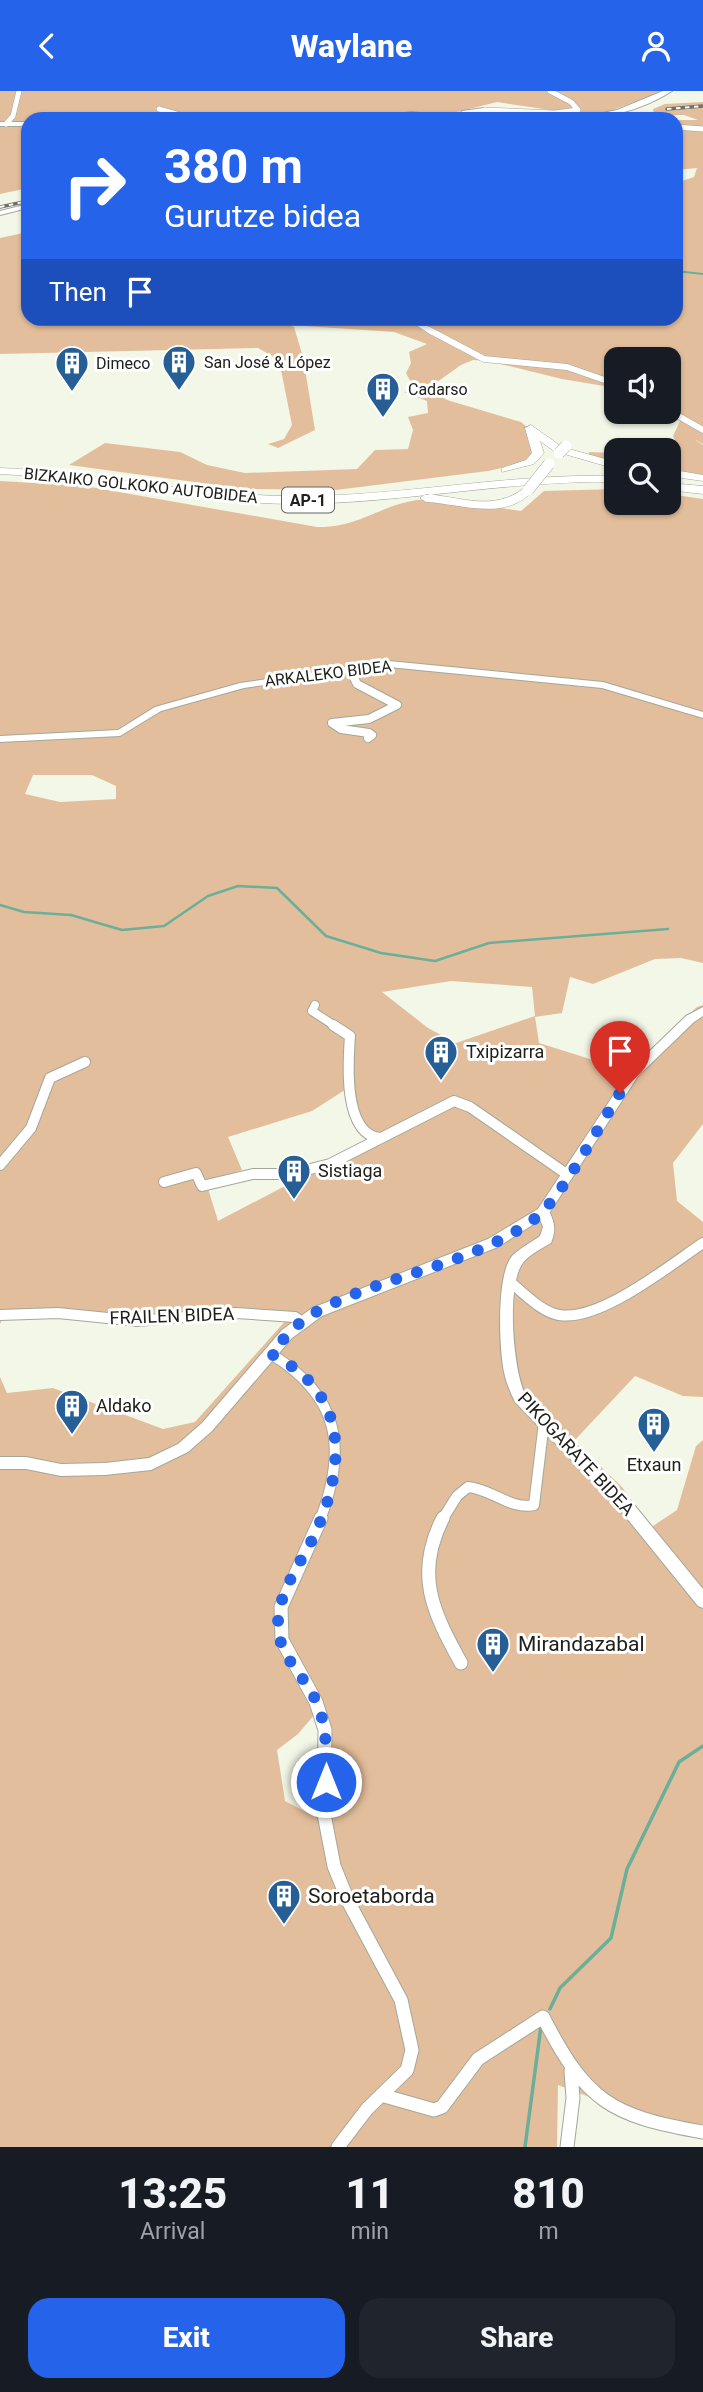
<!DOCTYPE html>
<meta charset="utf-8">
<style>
:root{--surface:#171b24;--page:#20242c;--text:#f1f3f6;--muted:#9ea1a6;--accent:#2563eb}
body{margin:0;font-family:Roboto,sans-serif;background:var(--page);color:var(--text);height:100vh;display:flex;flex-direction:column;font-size:26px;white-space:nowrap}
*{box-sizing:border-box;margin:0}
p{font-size:23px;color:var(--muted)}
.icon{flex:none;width:38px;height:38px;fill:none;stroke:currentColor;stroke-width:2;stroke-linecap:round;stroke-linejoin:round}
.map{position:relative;height:2056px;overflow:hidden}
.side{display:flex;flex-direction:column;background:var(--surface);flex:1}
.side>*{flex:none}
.banner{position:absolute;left:21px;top:21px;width:662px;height:214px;border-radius:21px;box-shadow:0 2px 5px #0004;background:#2563eb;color:#fff;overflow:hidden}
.buttons{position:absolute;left:604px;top:256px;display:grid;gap:14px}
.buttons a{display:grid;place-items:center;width:77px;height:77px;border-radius:14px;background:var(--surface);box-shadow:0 2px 5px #0004;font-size:35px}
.pin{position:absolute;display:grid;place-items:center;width:60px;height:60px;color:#fff;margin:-72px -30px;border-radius:50% 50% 50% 0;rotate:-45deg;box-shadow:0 0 7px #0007}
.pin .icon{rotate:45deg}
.me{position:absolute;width:77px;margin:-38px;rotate:0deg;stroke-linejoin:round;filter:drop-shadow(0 0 5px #0008)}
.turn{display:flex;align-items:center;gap:24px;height:147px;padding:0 28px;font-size:32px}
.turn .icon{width:91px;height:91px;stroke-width:2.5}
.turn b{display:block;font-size:49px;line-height:60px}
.then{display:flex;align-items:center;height:66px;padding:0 28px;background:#0003;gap:14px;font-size:26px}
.eta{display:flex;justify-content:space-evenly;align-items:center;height:119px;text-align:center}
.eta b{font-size:42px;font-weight:800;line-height:49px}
.primary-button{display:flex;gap:14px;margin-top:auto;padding:14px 28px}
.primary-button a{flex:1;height:80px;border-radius:21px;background:var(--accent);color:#fff;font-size:28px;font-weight:800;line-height:80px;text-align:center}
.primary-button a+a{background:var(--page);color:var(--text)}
header{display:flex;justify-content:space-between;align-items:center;height:91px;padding:0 28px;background:var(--accent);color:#fff;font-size:32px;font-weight:800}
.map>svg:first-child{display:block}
.green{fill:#e3be9c;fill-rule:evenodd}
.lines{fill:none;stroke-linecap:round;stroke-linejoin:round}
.stream-far2{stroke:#6baf99;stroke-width:2}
.stream-far1{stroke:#6baf99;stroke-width:2.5}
.stream{stroke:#6baf99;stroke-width:3.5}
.minor-far4-casing{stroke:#a4a799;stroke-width:6}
.minor-far3-casing{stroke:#a4a799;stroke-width:7}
.minor-far2-casing{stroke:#a4a799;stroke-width:10}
.minor-far1-casing{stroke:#a4a799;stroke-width:12}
.minor-casing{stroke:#a4a799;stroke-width:15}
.tertiary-casing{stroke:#a4a799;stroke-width:2}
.secondary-casing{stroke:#a4a799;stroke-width:2}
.primary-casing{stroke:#a4a799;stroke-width:2}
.motorway-casing{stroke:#a4a799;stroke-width:1}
.minor-far4{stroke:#fff;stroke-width:5}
.minor-far3{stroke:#fff;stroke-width:6}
.minor-far2{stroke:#fff;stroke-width:8}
.minor-far1{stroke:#fff;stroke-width:10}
.minor{stroke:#fff;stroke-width:13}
.tertiary{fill:#fff;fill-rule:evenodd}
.secondary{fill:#fff;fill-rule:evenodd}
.primary{fill:#fff;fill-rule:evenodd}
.motorway{fill:#fff;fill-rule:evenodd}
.rail-casing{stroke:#6e7167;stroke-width:3.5}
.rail{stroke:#fff;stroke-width:2;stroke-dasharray:4.5;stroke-linecap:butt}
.motorway-bridge-casing{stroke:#a4a799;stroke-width:12;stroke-linecap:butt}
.motorway-bridge{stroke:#fff;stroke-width:11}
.route{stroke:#2563eb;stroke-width:12;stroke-dasharray:0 21.6}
.labels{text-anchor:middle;stroke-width:6;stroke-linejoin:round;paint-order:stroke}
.far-poi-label{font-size:16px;fill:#20211b;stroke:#fff;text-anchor:start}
.far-street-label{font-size:16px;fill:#20211b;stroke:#fff}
.shield{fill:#fff;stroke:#63645f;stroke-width:2}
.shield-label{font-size:16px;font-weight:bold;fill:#20211b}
.poi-label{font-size:18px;fill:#20211b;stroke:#fff;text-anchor:start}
.street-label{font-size:18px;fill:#20211b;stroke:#fff}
.near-poi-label{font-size:21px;fill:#20211b;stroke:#fff;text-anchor:start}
</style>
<header><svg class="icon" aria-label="back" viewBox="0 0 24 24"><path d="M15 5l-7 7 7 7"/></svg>Waylane<svg class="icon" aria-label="person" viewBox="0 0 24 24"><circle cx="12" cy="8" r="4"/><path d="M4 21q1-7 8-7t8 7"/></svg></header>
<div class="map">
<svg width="703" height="2056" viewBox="0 0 703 2056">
<rect width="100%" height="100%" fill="#f3f7e7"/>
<path class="green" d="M0 0H663L610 20 584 24 497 11 453 22 408 23 375 28H28V50L21 58 28 62V97L0 103Z
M703 11V353L694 348 703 354V384L669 379 668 359H616V371L589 367V361L613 362 616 354 641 358 679 357 673 345 680 330 669 319 668 268H616V297L562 288 488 270 473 269 461 274 437 291 435 301 447 309 521 331 527 336 534 363 523 372 488 380 336 399 246 398 69 374 105 352 180 361 207 374 245 382 357 378 375 359 408 358 413 339 408 326 428 322 427 310 404 301 415 299 406 282 411 272 409 261 427 253 394 241 289 234 294 236 303 266 315 339 278 357 268 353 284 348 292 334 279 269 258 257 0 263V147L28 141V228H676V92L694 86 697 77 676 79V29H698L684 24H654L653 18 665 13Z
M0 390 85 395 317 436C358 437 381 414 417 409 449 404 488 416 521 420L544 400 616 398V411H668L669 403 703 408V872L681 867 655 868 593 893 570 886 562 922 535 926 539 952 628 980 697 916 703 914V1033L673 1072 677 1110 703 1131V1306L683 1305 635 1285 574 1350 622 1396 650 1437 677 1419 696 1355 703 1349V2033H691L613 2015 558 1994 557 2056H0V1286L7 1302 53 1297 163 1338 195 1331 287 1228 243 1222 124 1230 63 1223 3 1226 0 1233ZM33 684H92L116 695V708L60 711 25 703ZM451 890 532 896 535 925 456 952 428 937 382 901ZM348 997 367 1052 218 1130 206 1091 242 1079 228 1046 312 1020ZM315 1623 322 1646 321 1719 312 1724 285 1710 277 1659 298 1643Z"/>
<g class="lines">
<path class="stream-far2" d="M676 180 703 183"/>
<path class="stream-far1" d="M0 814 24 821 71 824 122 839 164 835 208 805 238 795 277 797 326 845 381 862 435 870 489 852 668 838"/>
<path class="stream" d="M550 1918 560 1897 611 1847 627 1778 679 1671 703 1655
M525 2056 541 1935"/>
<defs>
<path id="minor-far4" d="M159 18 190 27
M484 19 555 22 578 19 571 11 550 0
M6 33 13 25 19 0
M676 36 703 38
M411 228 432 241"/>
<path id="minor-far3" d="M429 239 484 268 567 276 616 293
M668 319 703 339"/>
<path id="minor-far2" d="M350 578 357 593 397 614 369 628 332 632 341 638 369 642 372 644 368 647
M315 914 312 920 335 935"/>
<path id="minor-far1" d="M333 934 350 945C348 972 343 1043 380 1047
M0 1074 31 1037 50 987 85 971
M164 1091 196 1082 202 1095 253 1083H291L330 1073 454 1010 470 1016 568 1084
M510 1191C524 1202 541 1221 559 1224 600 1231 670 1174 703 1152
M0 1224 58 1222 137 1230 236 1222 295 1226 302 1231
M271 1263C339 1305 348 1356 320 1429
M442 1429 457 1405 468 1396C492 1398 510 1419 534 1414L544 1331"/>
<path id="minor" d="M321 1427 281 1516 282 1549 316 1611 325 1639 324 1723 334 1775 349 1812 401 1909 412 1959 407 1979 367 2018 338 2056
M443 1427C414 1483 433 1521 461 1572
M381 2004 434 2019 442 2016 478 1968 543 1926C586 2010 610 2025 703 2041
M567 2056 573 2007 571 1980"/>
<path id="tertiary" d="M389 570 603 591 703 621V627L602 597 389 576 244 597 161 620 120 645 0 651V645L118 639 155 616 240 592Z
M543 1116 548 1118C554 1130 557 1138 551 1152 541 1158 526 1165 521 1175 507 1200 513 1277 525 1303L631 1410 703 1498V1517L698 1515 621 1420 515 1311C510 1301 506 1291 504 1281 499 1257 496 1181 513 1164 520 1157 532 1151 540 1145L543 1136 537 1121 538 1118Z"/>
<path id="secondary" d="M411 21 460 26 463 28 411 25 370 28Z
M0 31H28V35H0Z
M703 916V925L694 931 638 985 548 1124 498 1156 322 1225 292 1247 212 1340 188 1361 151 1379 105 1384 61 1385 26 1378H0V1366H26L61 1373 105 1372 149 1367 178 1353 202 1332 282 1239 312 1217 488 1148 538 1118 630 979 686 925Z"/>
<path id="primary" d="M663 0H672C626 30 568 32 514 28 496 27 487 21 466 23L463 28H457L462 20 484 17 516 25H588L617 19Z
M28 113V117L0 124V120Z"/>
<path id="motorway" d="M531 334 562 356 616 371V378L554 360 540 350 544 362 534 373 502 381V377L526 369 532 362 525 337Z
M0 377C98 381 194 405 292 405 400 406 507 382 616 385V391C507 389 400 413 292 413 194 412 98 388 0 383Z
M668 378 703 384V390L668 385Z
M668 392 703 395V403L668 399Z
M524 397 534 399C505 431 463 413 426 411L420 407 426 403C461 406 494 421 524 397Z"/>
</defs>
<use href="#minor-far4" class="minor-far4-casing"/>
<use href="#minor-far3" class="minor-far3-casing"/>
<use href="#minor-far2" class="minor-far2-casing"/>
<use href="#minor-far1" class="minor-far1-casing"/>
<use href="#minor" class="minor-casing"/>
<use href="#tertiary" class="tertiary-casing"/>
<use href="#secondary" class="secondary-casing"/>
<use href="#primary" class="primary-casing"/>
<use href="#motorway" class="motorway-casing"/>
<use href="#minor-far4" class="minor-far4"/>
<use href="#minor-far3" class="minor-far3"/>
<use href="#minor-far2" class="minor-far2"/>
<use href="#minor-far1" class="minor-far1"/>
<use href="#minor" class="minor"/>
<use href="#tertiary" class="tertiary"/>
<use href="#secondary" class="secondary"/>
<use href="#primary" class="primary"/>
<use href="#motorway" class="motorway"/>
<defs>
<path id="rail" d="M667 18 703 15
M0 116 28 110"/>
</defs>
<use href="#rail" class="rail-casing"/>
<use href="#rail" class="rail"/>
<defs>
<path id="motorway-bridge" d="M559 362 566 355
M528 399 549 373"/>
</defs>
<use href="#motorway-bridge" class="motorway-bridge-casing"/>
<use href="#motorway-bridge" class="motorway-bridge"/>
</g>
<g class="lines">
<path class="route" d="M326 1691C326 1662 328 1634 315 1608 302 1581 278 1565 278 1533 278 1501 301 1472 314 1445 347 1374 349 1301 271 1263 284 1247 298 1230 318 1220 386 1183 469 1175 533 1129 560 1110 600 1033 620 1002"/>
</g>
<defs>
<symbol id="building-pin" viewBox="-11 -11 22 30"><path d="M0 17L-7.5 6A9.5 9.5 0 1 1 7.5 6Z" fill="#265f96" stroke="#fff"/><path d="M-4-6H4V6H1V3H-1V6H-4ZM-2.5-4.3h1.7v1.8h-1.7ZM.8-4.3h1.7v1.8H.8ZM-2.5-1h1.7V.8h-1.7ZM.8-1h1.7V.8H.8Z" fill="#fff"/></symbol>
</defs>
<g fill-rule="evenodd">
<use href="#building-pin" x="160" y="252" width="38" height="52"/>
<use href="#building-pin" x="53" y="253" width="38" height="52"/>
<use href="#building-pin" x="364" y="279" width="38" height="52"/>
<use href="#building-pin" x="422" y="942" width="38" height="52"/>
<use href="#building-pin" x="275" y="1061" width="38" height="52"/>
<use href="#building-pin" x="53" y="1296" width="38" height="52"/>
<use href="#building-pin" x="635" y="1314" width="38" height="52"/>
<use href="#building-pin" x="474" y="1534" width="38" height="52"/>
<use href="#building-pin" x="265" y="1786" width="38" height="52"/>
</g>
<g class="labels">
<g class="far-poi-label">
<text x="204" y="277">San José &amp; López</text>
<text x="96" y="278">Dimeco</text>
<text x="408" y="304">Cadarso</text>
</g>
<g class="far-street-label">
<text transform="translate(141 394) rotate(6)" y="6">BIZKAIKO GOLKOKO AUTOBIDEA</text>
<text transform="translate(328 582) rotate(-7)" y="6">ARKALEKO BIDEA</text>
</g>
<rect class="shield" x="282" y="396.5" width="52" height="25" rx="5"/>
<g class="shield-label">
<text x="308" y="415">AP-1</text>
</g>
<g class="poi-label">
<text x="466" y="967">Txipizarra</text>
<text x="318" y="1086">Sistiaga</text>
<text x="96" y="1321">Aldako</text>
<text x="654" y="1380" text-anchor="middle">Etxaun</text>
</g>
<g class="street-label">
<text transform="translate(172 1225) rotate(-2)" y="6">FRAILEN BIDEA</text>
<text transform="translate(576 1363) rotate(47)" y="6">PIKOGARATE BIDEA</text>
</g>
<g class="near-poi-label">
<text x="518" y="1560">Mirandazabal</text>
<text x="308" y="1812">Soroetaborda</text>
</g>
</g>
</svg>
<div class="buttons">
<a><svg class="icon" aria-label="sound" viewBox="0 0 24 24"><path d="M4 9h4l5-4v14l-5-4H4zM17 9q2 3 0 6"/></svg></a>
<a><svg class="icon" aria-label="search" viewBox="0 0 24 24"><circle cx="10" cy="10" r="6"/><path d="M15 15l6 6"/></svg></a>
</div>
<div class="pin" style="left:620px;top:1002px;background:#d93025"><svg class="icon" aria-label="arrive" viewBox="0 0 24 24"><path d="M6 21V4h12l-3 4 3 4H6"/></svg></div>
<svg class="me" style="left:326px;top:1691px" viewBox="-20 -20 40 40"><circle r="17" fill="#2563eb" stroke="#fff" stroke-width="3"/><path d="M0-11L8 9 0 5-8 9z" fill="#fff"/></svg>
<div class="banner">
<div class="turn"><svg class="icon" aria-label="right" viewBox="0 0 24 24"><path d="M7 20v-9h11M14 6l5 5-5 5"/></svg><div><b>380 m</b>Gurutze bidea</div></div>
<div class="then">Then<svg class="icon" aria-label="arrive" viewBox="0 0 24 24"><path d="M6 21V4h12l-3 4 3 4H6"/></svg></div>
</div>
</div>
<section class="side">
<div class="eta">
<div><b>13:25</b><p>Arrival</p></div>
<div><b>11</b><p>min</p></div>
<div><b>810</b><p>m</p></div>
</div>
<div class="primary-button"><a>Exit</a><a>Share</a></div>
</section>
